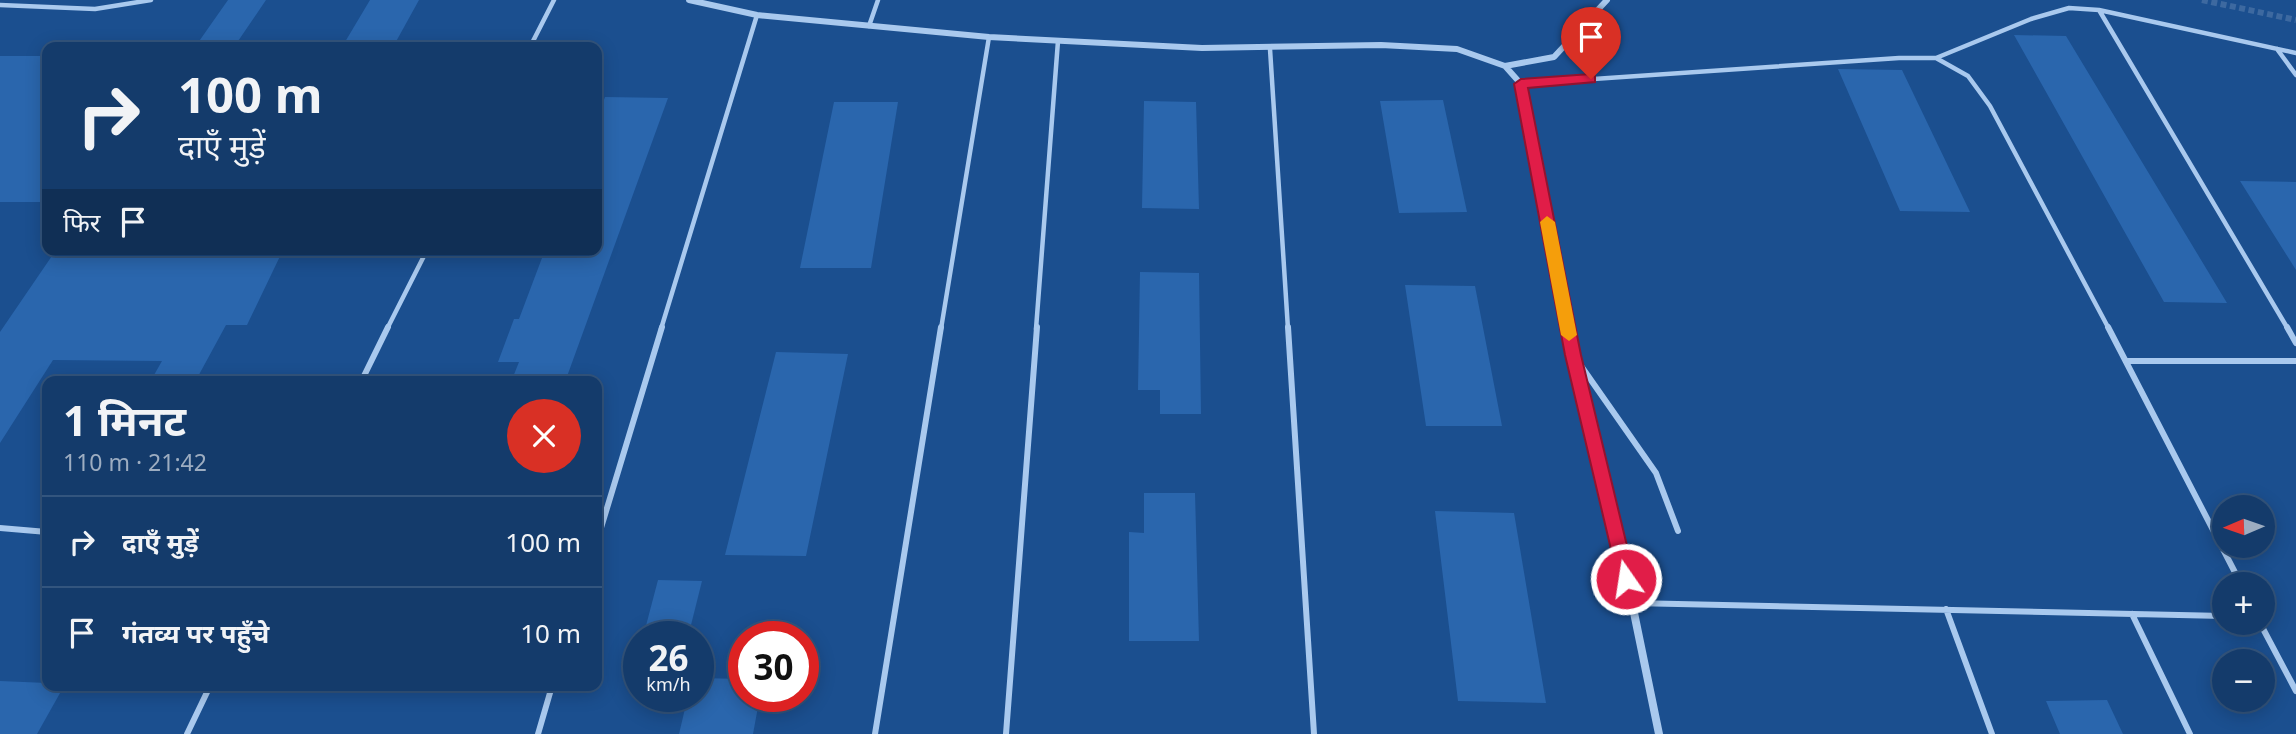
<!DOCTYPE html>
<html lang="hi">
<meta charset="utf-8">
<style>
:root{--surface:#143b6b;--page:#214673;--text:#f1f3f6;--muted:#9dadc1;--line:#33557e}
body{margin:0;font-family:"Noto Sans","Noto Sans Devanagari",sans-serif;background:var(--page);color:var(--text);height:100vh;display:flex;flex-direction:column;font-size:26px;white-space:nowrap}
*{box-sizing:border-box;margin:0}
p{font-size:23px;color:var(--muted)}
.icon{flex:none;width:38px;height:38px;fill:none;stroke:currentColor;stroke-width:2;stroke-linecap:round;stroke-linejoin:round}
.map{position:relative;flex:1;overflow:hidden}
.panel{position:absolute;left:42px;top:376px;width:560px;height:315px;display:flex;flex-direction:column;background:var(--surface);border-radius:14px;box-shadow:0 4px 18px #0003,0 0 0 2px var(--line)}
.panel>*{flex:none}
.top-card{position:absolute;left:42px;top:42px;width:560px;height:214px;border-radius:14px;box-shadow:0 4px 18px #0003,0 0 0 2px var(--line);background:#143b6b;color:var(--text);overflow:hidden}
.needle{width:46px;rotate:268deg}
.tools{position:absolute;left:2212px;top:495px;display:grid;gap:14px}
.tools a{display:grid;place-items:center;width:63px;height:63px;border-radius:50%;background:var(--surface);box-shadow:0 4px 18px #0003,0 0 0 2px var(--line);font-size:35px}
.speed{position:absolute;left:623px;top:621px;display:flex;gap:14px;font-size:35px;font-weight:700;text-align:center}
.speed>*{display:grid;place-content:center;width:91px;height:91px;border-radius:50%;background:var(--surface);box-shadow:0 4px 18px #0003,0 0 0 2px var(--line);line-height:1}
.speed small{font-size:18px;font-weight:400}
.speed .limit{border:10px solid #d22;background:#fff;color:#111}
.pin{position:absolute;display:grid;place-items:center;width:60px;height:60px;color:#fff;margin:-72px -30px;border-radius:50% 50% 50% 0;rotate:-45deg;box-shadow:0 0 7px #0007}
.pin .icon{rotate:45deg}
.me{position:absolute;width:77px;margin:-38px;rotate:347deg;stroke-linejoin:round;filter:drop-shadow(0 0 5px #0008)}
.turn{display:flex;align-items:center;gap:24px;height:147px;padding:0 21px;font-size:32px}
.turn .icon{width:91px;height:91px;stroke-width:2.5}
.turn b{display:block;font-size:49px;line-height:60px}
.then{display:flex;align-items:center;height:66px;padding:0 21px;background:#0003;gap:14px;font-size:26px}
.round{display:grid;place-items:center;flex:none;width:74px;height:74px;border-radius:37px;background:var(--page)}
.head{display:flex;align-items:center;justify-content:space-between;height:119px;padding:0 21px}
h1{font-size:42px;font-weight:700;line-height:52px}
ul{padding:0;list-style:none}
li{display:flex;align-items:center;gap:21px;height:91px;padding:0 21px;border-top:2px solid var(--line)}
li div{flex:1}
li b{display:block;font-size:26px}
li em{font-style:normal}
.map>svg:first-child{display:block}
.building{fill:#2a66ad}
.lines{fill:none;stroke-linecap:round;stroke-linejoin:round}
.minor-tunnel{stroke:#3d69a0;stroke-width:6;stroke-dasharray:6 3.5;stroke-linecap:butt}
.service-far1{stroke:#a9c9ee;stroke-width:4.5}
.service{stroke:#a9c9ee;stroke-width:6}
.minor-far1{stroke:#a9c9ee;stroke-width:6}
.minor{stroke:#a9c9ee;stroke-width:8}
.route{fill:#e11d48;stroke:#92132f;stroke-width:2}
.slow{fill:#f59e0b}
</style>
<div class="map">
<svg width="2296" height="734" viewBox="0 0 2296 734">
<rect width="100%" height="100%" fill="#1b4f8f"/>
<path class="building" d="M228 0H266L234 47H195Z
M370 0H419L393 47H342Z
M2014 35 2066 36 2227 303 2164 302Z
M0 56H47V202H0Z
M1838 69 1902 70 1970 212 1900 211Z
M605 97 668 98 565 382H511L519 362H498L514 319H519L545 250H597V119Z
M1443 100 1467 212 1399 213 1380 101Z
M1144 101 1196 102 1199 209 1142 208Z
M834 102H898L871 268H800Z
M2240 181 2296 182V270Z
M56 250H283L247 325H226L195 382H150L162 361 53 360 0 443V332Z
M1140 272 1199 273 1201 414H1160V390H1138Z
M1405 285 1475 286 1502 426H1426Z
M776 352 848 354 806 556 725 555Z
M1144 493H1195L1199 641H1129V532L1144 533Z
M1435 511 1514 513 1546 703 1458 701Z
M658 580 702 581 688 637H643Z
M698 678 744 679V696H760L753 734H679L688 696H698Z
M0 681 47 683V686H64L37 734H0Z
M2107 700 2123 734H2060L2046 701Z"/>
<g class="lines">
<path class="minor-tunnel" d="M2202 0 2296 20"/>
<path class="service-far1" d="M0 5 95 9 151 0
M2099 10 2288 329
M869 26 878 0
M530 47 554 0
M1270 49 1288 329
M2277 49 2296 75
M1936 58 1968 76 1990 106 2109 329
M1521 84 1899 58H1936L2031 19 2069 8 2099 10 2296 53
M387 329 427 250
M661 329 757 15
M941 329 989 37
M1036 329 1058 41"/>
<path class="service" d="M1288 327 1314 734
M2108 327 2241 584
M2287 327 2296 343
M2126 361H2296
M1579 363 1656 473 1678 531
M361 382 388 327
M0 528 47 532
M597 541 662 327
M1632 603 2224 616
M1946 609 1992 734
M2132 614 2190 734
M2260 623 2296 691
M187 734 210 686
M538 734 552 686
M875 734 941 327
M1006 734 1037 327"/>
<path class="minor-far1" d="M689 0 757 15 989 37 1202 48 1381 45 1457 49 1505 66 1521 84 1568 329
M1505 66 1554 57 1607 0"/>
<path class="minor" d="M1568 327 1632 603 1659 734"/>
</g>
<path class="route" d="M1591 74 1595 76V82L1528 88 1581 355 1635 579 1633 584 1626 587 1620 584 1618 579 1565 355 1514 84 1521 79Z"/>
<path class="slow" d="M1547 216 1555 222 1577 335 1569 341 1561 335 1540 222Z"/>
</svg>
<div class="tools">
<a><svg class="needle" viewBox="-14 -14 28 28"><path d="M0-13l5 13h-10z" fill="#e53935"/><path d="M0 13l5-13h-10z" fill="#9dadc1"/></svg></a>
<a>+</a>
<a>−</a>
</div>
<div class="speed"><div>26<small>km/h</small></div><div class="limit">30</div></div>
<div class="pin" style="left:1591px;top:79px;background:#d93025"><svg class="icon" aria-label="arrive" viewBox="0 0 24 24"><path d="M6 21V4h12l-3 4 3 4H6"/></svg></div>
<svg class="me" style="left:1626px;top:579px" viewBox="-20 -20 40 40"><circle r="17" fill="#e11d48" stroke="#fff" stroke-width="3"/><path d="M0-11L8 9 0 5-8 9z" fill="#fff"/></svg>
<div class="top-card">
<div class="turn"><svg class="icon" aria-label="right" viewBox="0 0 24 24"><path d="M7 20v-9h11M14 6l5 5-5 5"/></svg><div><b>100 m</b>दाएँ मुड़ें</div></div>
<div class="then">फिर<svg class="icon" aria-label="arrive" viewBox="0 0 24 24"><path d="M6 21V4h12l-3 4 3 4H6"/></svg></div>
</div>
<section class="panel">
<div class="head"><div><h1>1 मिनट</h1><p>110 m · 21:42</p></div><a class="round" style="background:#d93025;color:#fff"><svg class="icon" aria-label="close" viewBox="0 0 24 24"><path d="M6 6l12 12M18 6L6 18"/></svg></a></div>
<ul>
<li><svg class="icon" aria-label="right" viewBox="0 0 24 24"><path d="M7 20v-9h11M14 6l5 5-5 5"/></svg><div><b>दाएँ मुड़ें</b></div><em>100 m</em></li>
<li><svg class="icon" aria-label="arrive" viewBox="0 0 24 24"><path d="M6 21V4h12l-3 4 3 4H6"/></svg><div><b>गंतव्य पर पहुँचे</b></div><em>10 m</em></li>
</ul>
</section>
</div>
